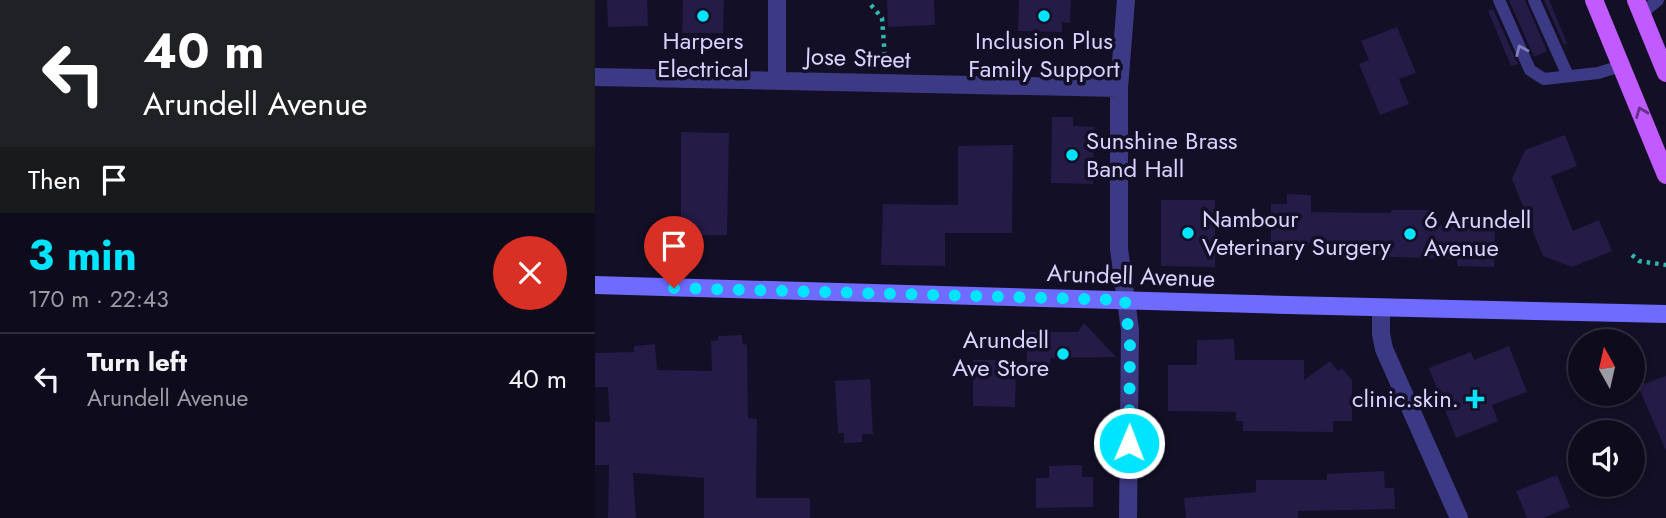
<!DOCTYPE html>
<meta charset="utf-8">
<style>
:root{--surface:#0e0b1c;--page:#1c1929;--text:#f1f3f6;--muted:#9b9ba3;--line:#2e2b3b;--accent:#00e5ff}
body{margin:0;font-family:Jost,sans-serif;background:var(--page);color:var(--text);height:100vh;display:flex;flex-direction:column;font-size:26px;white-space:nowrap}
*{box-sizing:border-box;margin:0}
p{font-size:23px;color:var(--muted)}
.icon{flex:none;width:38px;height:38px;fill:none;stroke:currentColor;stroke-width:2;stroke-linecap:round;stroke-linejoin:round}
.map{position:relative;flex:1;overflow:hidden}
.panel{display:flex;flex-direction:column;background:var(--surface);width:595px}
.panel>*{flex:none}
.guide{background:#202124;color:#fff;overflow:hidden}
.needle{width:46px;rotate:352deg}
.fabs{position:absolute;left:973px;top:329px;display:grid;gap:14px}
.fabs a{display:grid;place-items:center;width:77px;height:77px;border-radius:50%;background:var(--surface);box-shadow:0 4px 10px #0003,0 0 0 2px var(--line);font-size:35px}
.pin{position:absolute;display:grid;place-items:center;width:60px;height:60px;color:#fff;margin:-72px -30px;border-radius:50% 50% 50% 0;rotate:-45deg;box-shadow:0 0 7px #0007}
.pin .icon{rotate:45deg}
.me{position:absolute;width:77px;margin:-38px;rotate:1deg;stroke-linejoin:round;filter:drop-shadow(0 0 5px #0008)}
.turn{display:flex;align-items:center;gap:24px;height:147px;padding:0 28px;font-size:32px}
.turn .icon{width:91px;height:91px;stroke-width:2.5}
.turn b{display:block;font-size:49px;line-height:60px}
.then{display:flex;align-items:center;height:66px;padding:0 28px;background:#0003;gap:14px;font-size:26px}
.round{display:grid;place-items:center;flex:none;width:74px;height:74px;border-radius:37px;background:var(--page)}
.head{display:flex;align-items:center;justify-content:space-between;height:119px;padding:0 28px}
h1{font-size:42px;font-weight:700;line-height:52px;color:var(--accent)}
ul{padding:0;list-style:none}
li{display:flex;align-items:center;gap:21px;height:91px;padding:0 28px;border-top:2px solid var(--line)}
li div{flex:1}
li b{display:block;font-size:26px}
li em{font-style:normal}
main{display:flex;flex:1;min-height:0}
.map>svg:first-child{display:block}
.building{fill:#241b47}
.lines{fill:none;stroke-linecap:round;stroke-linejoin:round}
.path{stroke:#2fb8b0;stroke-width:4.5;stroke-dasharray:3.5 5;stroke-linecap:butt}
.lane{stroke:#3d3a85;stroke-width:12}
.street{stroke:#3d3a85;stroke-width:18}
.secondary{stroke:#6f6bff;stroke-width:18}
.primary{stroke:#c25bff;stroke-width:18}
.oneway{stroke:#837fbc}
.oneway2{stroke:#623188}
.route{stroke:#00e5ff;stroke-width:12;stroke-dasharray:0 21.6}
.poi-dot{fill:#00e5ff;stroke:#130f26;stroke-width:2.5}
.labels{text-anchor:middle;stroke-width:7;stroke-linejoin:round;paint-order:stroke}
.poi-label{font-size:24px;fill:#d9d4ff;stroke:#130f26;text-anchor:start}
.street-label{font-size:24px;fill:#d9d4ff;stroke:#130f26}
</style>
<main>
<section class="panel">
<div class="guide">
<div class="turn"><svg class="icon" aria-label="left" viewBox="0 0 24 24"><path d="M17 20v-9H6M10 6l-5 5 5 5"/></svg><div><b>40 m</b>Arundell Avenue</div></div>
<div class="then">Then<svg class="icon" aria-label="arrive" viewBox="0 0 24 24"><path d="M6 21V4h12l-3 4 3 4H6"/></svg></div>
</div>
<div class="head"><div><h1>3 min</h1><p>170 m · 22:43</p></div><a class="round" style="background:#d93025;color:#fff"><svg class="icon" aria-label="close" viewBox="0 0 24 24"><path d="M6 6l12 12M18 6L6 18"/></svg></a></div>
<ul>
<li><svg class="icon" aria-label="left" viewBox="0 0 24 24"><path d="M17 20v-9H6M10 6l-5 5 5 5"/></svg><div><b>Turn left</b><p>Arundell Avenue</p></div><em>40 m</em></li>
</ul>
</section>
<div class="map">
<svg width="1071" height="518" viewBox="0 0 1071 518">
<rect width="100%" height="100%" fill="#130f26"/>
<path class="building" d="M12 0H52L53 26 13 27Z
M88 0H129L128 33H87Z
M292 0H339L340 25 293 27Z
M424 0H476L475 23 467 22V32L423 31Z
M914 0H930L952 51 939 57Z
M949 0H954L972 43 969 45Z
M898 9 923 64 916 66 893 11Z
M802 27 821 73 804 79 814 104 785 115 764 64 774 60 766 41Z
M457 117H478V126L499 127 498 184 456 183Z
M86 132 134 133 132 235 86 236Z
M970 135 982 166 956 176 963 194 978 231 1004 220 1017 251 977 267 948 256 917 179 930 150Z
M418 145 417 233H350V266L286 265 288 204 363 205V146Z
M692 194 716 195V212L796 213V210H835V225L900 227 899 267 862 266V259L738 255V244L676 242V204H692Z
M566 200H620V267L566 266Z
M489 323 521 357 455 358V373H432V332H483Z
M147 335V343L152 345 153 418 162 419 161 498H215V518H109V478L38 473 41 518H13L14 465H0V422H15L13 387H0V353L39 352V346L60 344 62 370 117 371 116 341 123 340V336Z
M639 339 640 360H709V380L735 361 743 371 747 368 757 380V421H738V432L648 431V421H641V412L573 411V365H602V340Z
M914 346 932 392 897 405 903 421 861 438 834 368 876 352 879 360Z
M378 360H421L420 407 378 406Z
M1071 376V451L1043 386Z
M275 379 278 434H267V442L249 443V433H243L240 381Z
M487 465V477H498V507L441 508V478H454V466Z
M789 471 790 488H799L800 509 703 511V518H591L589 498 661 492V480H732V474Z
M962 475 975 507 948 518H932L921 491Z"/>
<g class="lines">
<path class="path" d="M276 5 287 18 290 58
M1037 255 1044 261 1071 265"/>
<path class="lane" d="M904 0 935 70 949 79 1003 73 1026 66
M939 0 973 76
M1046 14 1063 0"/>
<path class="street" d="M182 0V80
M531 0 524 88V249L535 330 533 518
M0 77 524 88
M786 308V334L789 349 864 518"/>
<path class="secondary" d="M0 285 692 305 1071 314"/>
<path class="primary" d="M999 0 1071 175
M1041 0 1071 73"/>
</g>
<defs><path id="oneway-chevron" d="M-2-3.5L2.5 0L-2 3.5" fill="none" stroke-width="1.6" stroke-linecap="round" stroke-linejoin="round" transform="scale(1.75)"/></defs>
<use class="oneway" href="#oneway-chevron" transform="translate(926 50) rotate(-114)"/>
<use class="oneway2" href="#oneway-chevron" transform="translate(1046 112) rotate(-112)"/>
<g class="lines">
<path class="route" d="M79 288 530 300 535 346 534 443"/>
</g>
<g class="poi-dot">
<circle cx="108" cy="16" r="7"/>
<circle cx="449" cy="16" r="7"/>
<circle cx="477" cy="155" r="7"/>
<circle cx="593" cy="233" r="7"/>
<circle cx="815" cy="234" r="7"/>
<circle cx="468" cy="354" r="7"/>
<path d="M876.5 388.5h7v7h7v7h-7v7h-7v-7h-7v-7h7z"/>
</g>
<g class="labels">
<g class="poi-label">
<text x="108" y="49" text-anchor="middle">Harpers<tspan x="108" dy="28">Electrical</tspan></text>
<text x="449" y="49" text-anchor="middle">Inclusion Plus<tspan x="449" dy="28">Family Support</tspan></text>
<text x="491" y="149">Sunshine Brass<tspan x="491" dy="28">Band Hall</tspan></text>
<text x="607" y="227">Nambour<tspan x="607" dy="28">Veterinary Surgery</tspan></text>
<text x="829" y="228">6 Arundell<tspan x="829" dy="28">Avenue</tspan></text>
<text x="454" y="348" text-anchor="end">Arundell<tspan x="454" dy="28">Ave Store</tspan></text>
<text x="864" y="407" text-anchor="end">clinic.skin.</text>
</g>
<g class="street-label">
<text transform="translate(263 58) rotate(2)" y="8">Jose Street</text>
<text transform="translate(536 276) rotate(2)" y="8">Arundell Avenue</text>
</g>
</g>
</svg>
<div class="fabs">
<a><svg class="needle" viewBox="-14 -14 28 28"><path d="M0-13l5 13h-10z" fill="#e53935"/><path d="M0 13l5-13h-10z" fill="#9b9ba3"/></svg></a>
<a><svg class="icon" aria-label="sound" viewBox="0 0 24 24"><path d="M4 9h4l5-4v14l-5-4H4zM17 9q2 3 0 6"/></svg></a>
</div>
<div class="pin" style="left:79px;top:288px;background:#d93025"><svg class="icon" aria-label="arrive" viewBox="0 0 24 24"><path d="M6 21V4h12l-3 4 3 4H6"/></svg></div>
<svg class="me" style="left:534px;top:443px" viewBox="-20 -20 40 40"><circle r="17" fill="#00e5ff" stroke="#fff" stroke-width="3"/><path d="M0-11L8 9 0 5-8 9z" fill="#fff"/></svg>
</div>
</main>
